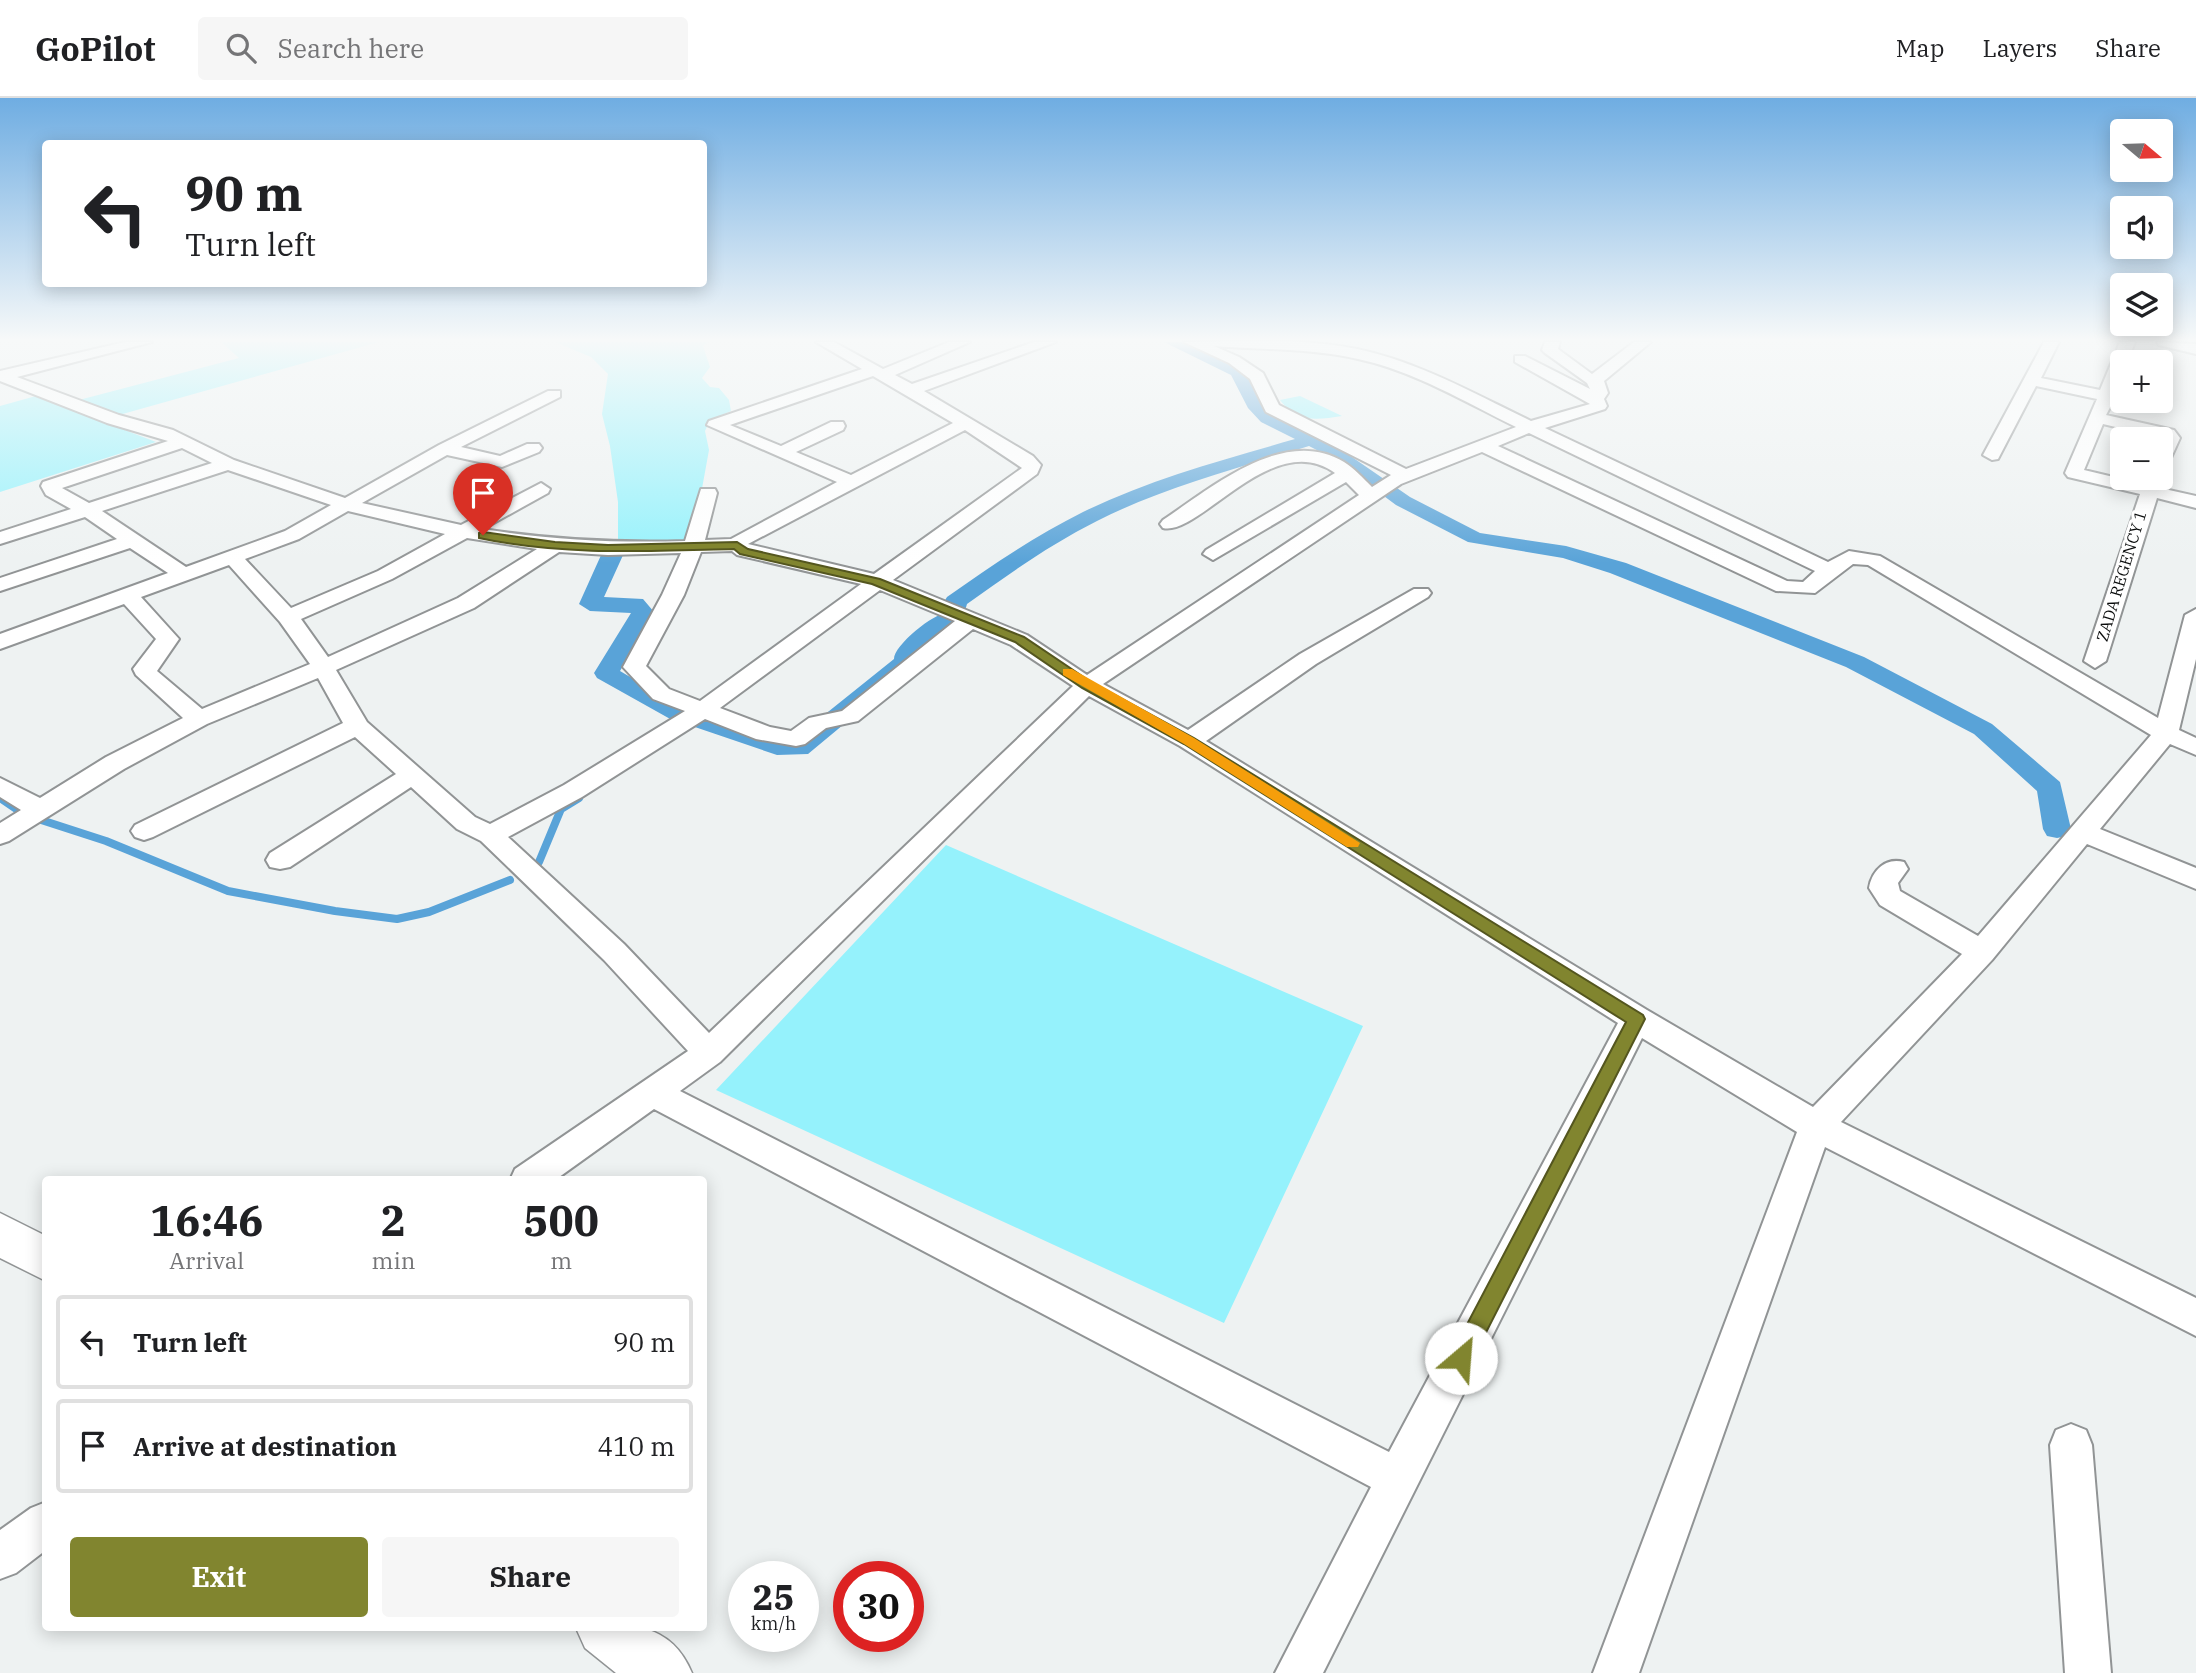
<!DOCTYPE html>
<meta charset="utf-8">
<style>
:root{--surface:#fff;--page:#f6f6f6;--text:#202124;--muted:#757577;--line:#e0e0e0;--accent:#81852f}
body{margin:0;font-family:"IBM Plex Serif",serif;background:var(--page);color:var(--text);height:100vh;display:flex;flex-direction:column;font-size:26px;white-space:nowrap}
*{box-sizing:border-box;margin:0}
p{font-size:23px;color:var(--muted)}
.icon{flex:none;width:38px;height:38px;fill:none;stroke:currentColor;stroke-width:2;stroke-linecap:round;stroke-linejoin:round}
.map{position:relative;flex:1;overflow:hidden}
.details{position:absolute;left:42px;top:1078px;width:665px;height:455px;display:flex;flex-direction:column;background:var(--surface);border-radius:7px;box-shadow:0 4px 18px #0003}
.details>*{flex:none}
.guide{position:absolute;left:42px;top:42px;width:665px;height:147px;border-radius:7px;box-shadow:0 4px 18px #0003;background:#fff;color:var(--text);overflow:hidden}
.needle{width:46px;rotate:109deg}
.tools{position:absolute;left:2110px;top:21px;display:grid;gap:14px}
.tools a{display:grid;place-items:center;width:63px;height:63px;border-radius:7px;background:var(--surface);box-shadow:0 4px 18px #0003;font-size:35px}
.speed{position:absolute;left:728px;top:1463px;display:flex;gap:14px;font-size:35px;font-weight:700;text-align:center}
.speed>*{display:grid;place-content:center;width:91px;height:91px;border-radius:50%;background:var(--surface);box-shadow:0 4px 18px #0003;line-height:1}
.speed small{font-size:18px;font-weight:400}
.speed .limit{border:10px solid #d22;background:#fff;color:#111}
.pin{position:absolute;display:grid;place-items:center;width:60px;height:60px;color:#fff;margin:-72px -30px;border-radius:50% 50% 50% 0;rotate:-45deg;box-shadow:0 0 7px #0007}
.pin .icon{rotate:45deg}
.me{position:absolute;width:77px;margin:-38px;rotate:27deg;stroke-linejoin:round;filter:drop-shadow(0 0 5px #0008)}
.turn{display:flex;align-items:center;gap:24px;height:147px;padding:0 28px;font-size:32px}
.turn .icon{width:91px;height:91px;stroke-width:2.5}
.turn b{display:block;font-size:49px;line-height:60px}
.eta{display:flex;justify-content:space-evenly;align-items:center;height:119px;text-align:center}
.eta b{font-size:42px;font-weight:700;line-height:49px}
.button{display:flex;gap:14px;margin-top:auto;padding:14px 28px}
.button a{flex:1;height:80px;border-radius:7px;background:var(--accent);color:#fff;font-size:28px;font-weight:700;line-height:80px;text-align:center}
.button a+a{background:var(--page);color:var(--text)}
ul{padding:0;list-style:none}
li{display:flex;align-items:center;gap:21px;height:94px;margin:0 14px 10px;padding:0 14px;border:4px solid var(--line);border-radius:7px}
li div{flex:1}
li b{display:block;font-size:26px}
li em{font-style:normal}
header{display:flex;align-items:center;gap:42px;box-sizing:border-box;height:98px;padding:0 35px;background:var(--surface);border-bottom:2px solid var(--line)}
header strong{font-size:33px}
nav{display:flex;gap:38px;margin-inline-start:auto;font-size:24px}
.search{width:490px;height:63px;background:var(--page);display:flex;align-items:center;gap:18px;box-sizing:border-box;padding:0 24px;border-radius:7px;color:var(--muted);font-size:26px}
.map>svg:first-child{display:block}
.green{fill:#95f2fc}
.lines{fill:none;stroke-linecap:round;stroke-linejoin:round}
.stream{stroke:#59a3d8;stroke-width:8}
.canal{fill:#59a3d8;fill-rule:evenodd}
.minor-casing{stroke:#919495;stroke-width:4}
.major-casing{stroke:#919495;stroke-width:3}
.minor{fill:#fff;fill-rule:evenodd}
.major{fill:#fff;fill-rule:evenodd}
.route{fill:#81852f;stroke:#54561f;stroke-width:2}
.slow{fill:#f59e0b}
.labels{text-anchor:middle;stroke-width:6;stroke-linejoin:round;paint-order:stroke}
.far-street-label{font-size:16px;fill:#0a0c0c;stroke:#fff}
</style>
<header>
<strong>GoPilot</strong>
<div class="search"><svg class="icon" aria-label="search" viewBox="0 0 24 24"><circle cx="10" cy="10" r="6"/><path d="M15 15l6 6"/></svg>Search here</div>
<nav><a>Map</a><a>Layers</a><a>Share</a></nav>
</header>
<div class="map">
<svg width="2196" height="1575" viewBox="0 0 2196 1575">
<rect width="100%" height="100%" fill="#eef2f2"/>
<path class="green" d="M221 244H379L119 317 79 302 239 260Z
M555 244H709L703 248 710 269 702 280 710 289 719 290 729 302 731 313 710 322 705 333 709 352 699 407 689 443 618 447V404L610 348 602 316 608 276 591 259Z
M36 298 156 344 0 394V308Z
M1300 298 1342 318C1316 322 1297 325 1280 302Z
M946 747 1363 928 1224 1225 716 992Z"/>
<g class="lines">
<path class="stream" d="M0 700 22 715
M35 720 106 743 228 793 335 813 397 821 429 814 510 782
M539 764 561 711 579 700"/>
<path class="canal" d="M1164 244H1186L1234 264 1244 270 1264 307 1273 316 1320 337 1410 399 1480 435 1566 448 1626 465 1864 559 1992 626 2060 684 2071 731 2067 738 2057 740 2047 738 2043 731 2037 693 1974 636 1846 569 1610 475 1563 460 1468 444 1396 407 1334 361 1309 348C1238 370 1164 389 1097 423 1051 446 1009 476 967 506L964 516 954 517 956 521 953 526 918 557 914 568 808 656 777 657 689 627 686 623 672 622 597 580 594 575 631 515 590 513 579 506 602 455 613 449 624 455 604 499 643 501 654 514 620 573 693 616 707 617 780 641 793 642 894 561C894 547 934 515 947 515L944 504 947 499C991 468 1035 438 1083 414 1150 381 1223 362 1295 341L1261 324 1248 310 1231 277Z"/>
<defs>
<path id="minor" d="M125 244H152L17 279 119 317 173 332 234 362 345 400 439 347 548 293H560V299L461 349 500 358 527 346H539L542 350 539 354 502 369 447 357 362 405 461 427 541 385 550 391 548 395 483 431C553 442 614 445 685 443L701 391H715L717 395 705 442 731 441 837 384 707 327 709 323 862 271 816 244H834L883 271 949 244H970L895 277 912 286 1034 244H1056L924 293 1033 358 1041 367 1037 376 893 482 1027 537 1087 577 1359 397 1346 384 1213 462 1203 456 1206 452 1335 375C1273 329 1199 439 1163 430L1160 426 1163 422C1211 390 1284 327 1344 364 1354 370 1363 380 1372 389L1391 377 1266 314 1250 281 1229 265 1184 244C1236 244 1300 239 1357 251 1419 264 1475 296 1531 323L1590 306 1515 264V258H1525L1590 291 1587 285 1545 255 1542 252 1545 244H1560L1558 251 1592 276 1634 244H1651L1604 283 1608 295 1604 301 1607 308 1605 311 1545 330 1828 464 1849 453 1880 458 2158 620 2185 517 2196 511V561L2179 632 2196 640V657L2170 646 2100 731 2196 770V791L2087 746 1992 862 1841 1024 2196 1200V1238L1825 1049 1639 1575H1593L1797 1034 1642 940 1323 1575H1275L1371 1389 654 1011 555 1082H510L515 1071 688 953 604 862 481 743 457 731 411 689 290 769 280 771 270 769 266 762 270 755 396 676 355 639 153 739 144 742 135 739 131 733 135 727 343 625 318 580 207 626 124 671 9 743 0 746V725L21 712 0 699V680L40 700 106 659 183 620 136 577 133 571 156 541 124 506 0 551V536L168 475 130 450 0 493V480L117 441 85 419 0 446V434L71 411 46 397 41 388 43 384 168 343 107 325 0 283V273ZM1214 248C1262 252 1311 250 1358 261 1414 273 1465 304 1516 329L1406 371 1279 307 1263 275 1239 259ZM873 278 953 325 851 377 796 354 843 332 845 328 843 324H831L781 348 730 327ZM965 332 1022 370 874 476 748 446ZM1529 335 1815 473 1803 484 1787 483 1498 348ZM182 350 212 365 89 405 62 390ZM1482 354 1776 493 1815 495 1853 466 1868 467 2151 637 1978 838 1900 793 1898 785 1908 771 1904 764C1886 759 1872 772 1869 790L1880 807 1962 856 1813 1009 1647 912 1206 643 1316 566 1428 499 1431 495 1428 491H1414L1300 556 1188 632 1103 586 1401 386ZM228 372 331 407 285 433 186 469 102 413ZM348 413 445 436 378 473 291 510 245 461 299 441ZM467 440 537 451 458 500 328 559 301 521 392 481ZM732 453 737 457 861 486 700 603 669 591 646 568 684 497 701 454ZM559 454 608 457 681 455 662 497 623 569 653 601 685 613 564 687 490 726 475 719 367 624 336 572 474 510ZM229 467 280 524 310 566 202 611 157 573 179 541 141 499ZM880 492 955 523 842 613 809 620 791 633 770 629 720 610ZM973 531 1011 547 1073 588 709 935 624 846 508 739 582 699 705 621 756 641 796 648 805 646 826 630 858 623ZM1089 598 1180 648 1618 925 1389 1354 680 993 720 964Z
M2044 244H2059L2041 280 2100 292 2120 244H2135L2127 264H2123L2116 298 2106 317 2174 332 2180 340 2170 362 2161 367 2162 340 2103 326 2084 372 2143 386 2145 380 2161 377 2160 390 2196 398V410L2157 400 2106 563 2095 570 2084 563 2140 396 2068 379 2065 375 2097 301 2036 288 1998 361 1992 362 1983 357Z
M2157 244 2196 246V256L2159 247Z
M2071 1326 2086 1332 2092 1347 2111 1575H2065L2050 1347 2056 1332Z
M46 1404V1452L16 1475 0 1481V1432L31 1410Z"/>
<path id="major" d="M0 1115 46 1138V1183L0 1160Z
M576 1530C626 1525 670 1522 692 1575H616L585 1550Z"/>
</defs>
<use href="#minor" class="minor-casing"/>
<use href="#major" class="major-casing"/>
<use href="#minor" class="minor"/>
<use href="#major" class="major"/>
</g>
<linearGradient id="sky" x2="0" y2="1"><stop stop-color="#6fade2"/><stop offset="0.52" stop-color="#f7f9f9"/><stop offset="1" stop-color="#f7f9f9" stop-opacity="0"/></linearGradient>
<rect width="2196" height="465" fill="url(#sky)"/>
<path class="route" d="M483 434 555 444 608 447 737 444 748 451 880 481 1024 539 1091 584 1194 640 1643 917 1645 921 1469 1268 1461 1271 1453 1268 1450 1260 1453 1253 1626 924 1184 646 1082 590 1015 544 872 486 740 456 734 451C649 453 563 458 479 440V435Z"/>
<path class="slow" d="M1063 571H1072L1194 640 1360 745 1358 749H1347L1184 646 1063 577Z"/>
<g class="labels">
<g class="far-street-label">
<text transform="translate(2121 478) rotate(-73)" y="6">ZADA REGENCY 1</text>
</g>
</g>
</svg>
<div class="tools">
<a><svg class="needle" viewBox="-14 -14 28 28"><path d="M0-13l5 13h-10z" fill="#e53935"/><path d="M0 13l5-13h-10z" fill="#757577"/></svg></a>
<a><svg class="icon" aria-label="sound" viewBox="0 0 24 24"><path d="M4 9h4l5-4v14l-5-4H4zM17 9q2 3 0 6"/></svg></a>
<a><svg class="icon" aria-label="layers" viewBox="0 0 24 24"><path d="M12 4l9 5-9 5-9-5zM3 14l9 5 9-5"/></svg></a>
<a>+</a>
<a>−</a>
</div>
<div class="speed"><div>25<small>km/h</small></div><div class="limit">30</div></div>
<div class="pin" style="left:483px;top:437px;background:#d93025"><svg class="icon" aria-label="arrive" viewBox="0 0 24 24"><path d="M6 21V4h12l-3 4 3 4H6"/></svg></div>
<svg class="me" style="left:1461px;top:1260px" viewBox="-20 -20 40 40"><circle r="19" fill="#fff"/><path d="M0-13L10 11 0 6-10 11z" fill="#81852f"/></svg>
<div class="guide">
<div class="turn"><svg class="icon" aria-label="left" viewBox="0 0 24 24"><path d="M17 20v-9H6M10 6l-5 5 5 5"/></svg><div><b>90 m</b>Turn left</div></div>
</div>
<section class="details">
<div class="eta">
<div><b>16:46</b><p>Arrival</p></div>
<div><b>2</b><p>min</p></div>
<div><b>500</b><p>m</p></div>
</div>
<ul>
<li><svg class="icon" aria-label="left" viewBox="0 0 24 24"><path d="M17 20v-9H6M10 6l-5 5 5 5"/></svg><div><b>Turn left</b></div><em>90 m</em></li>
<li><svg class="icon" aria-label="arrive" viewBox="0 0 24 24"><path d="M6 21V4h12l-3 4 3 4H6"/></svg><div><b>Arrive at destination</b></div><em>410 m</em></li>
</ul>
<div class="button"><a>Exit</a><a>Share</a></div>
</section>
</div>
